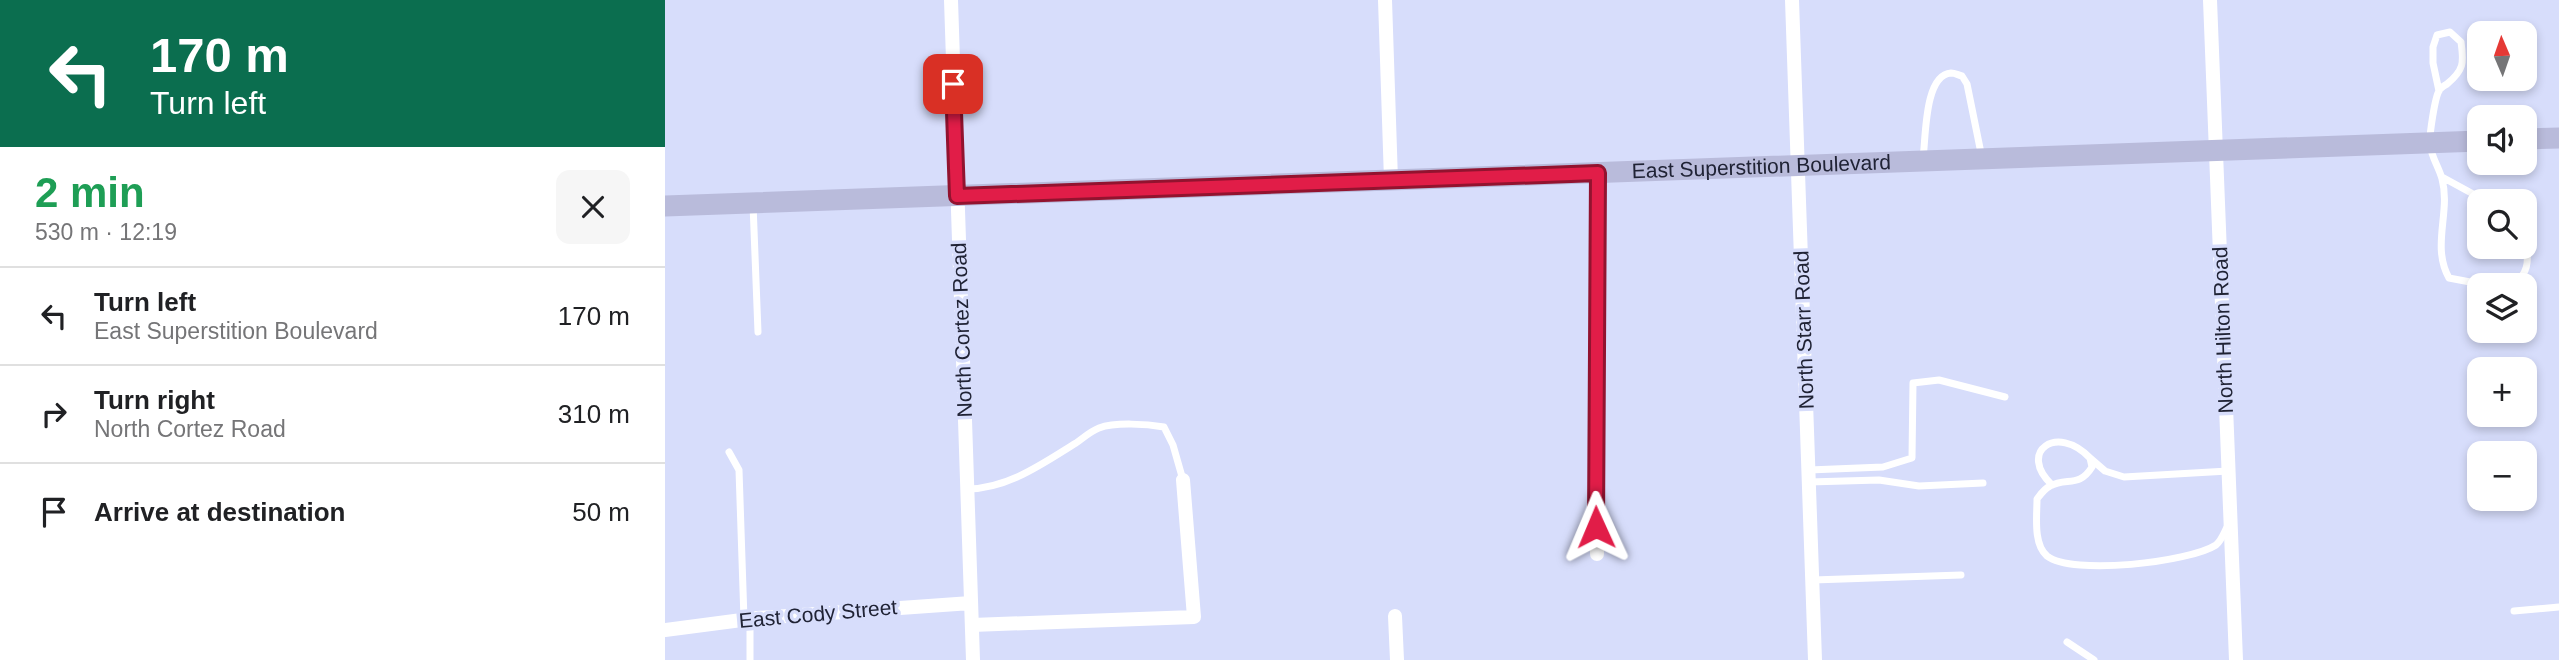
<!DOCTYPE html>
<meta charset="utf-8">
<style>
:root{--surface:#fff;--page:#f6f6f6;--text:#202124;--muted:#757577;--line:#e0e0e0}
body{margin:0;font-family:Arial,sans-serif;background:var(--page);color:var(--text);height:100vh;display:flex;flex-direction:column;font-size:26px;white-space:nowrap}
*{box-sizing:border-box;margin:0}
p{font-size:23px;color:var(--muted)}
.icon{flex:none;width:38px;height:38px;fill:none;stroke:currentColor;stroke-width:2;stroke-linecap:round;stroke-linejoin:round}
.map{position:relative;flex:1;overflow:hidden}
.details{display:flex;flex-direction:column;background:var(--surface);width:665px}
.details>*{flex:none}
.banner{background:#0b6e4f;color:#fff;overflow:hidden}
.needle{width:46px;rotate:358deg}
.buttons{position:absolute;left:1802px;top:21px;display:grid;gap:14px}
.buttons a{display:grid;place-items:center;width:70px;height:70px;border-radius:14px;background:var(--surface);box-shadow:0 4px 10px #0003;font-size:35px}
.pin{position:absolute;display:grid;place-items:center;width:60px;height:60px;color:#fff;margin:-30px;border-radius:14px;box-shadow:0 4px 10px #0006}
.me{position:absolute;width:77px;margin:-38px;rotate:359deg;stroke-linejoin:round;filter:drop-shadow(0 0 5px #0008)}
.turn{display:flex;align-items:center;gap:24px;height:147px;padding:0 35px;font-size:32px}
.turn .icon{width:91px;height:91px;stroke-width:2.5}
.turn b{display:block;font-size:49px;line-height:60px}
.round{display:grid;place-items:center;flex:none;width:74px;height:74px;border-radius:14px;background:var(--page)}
.overview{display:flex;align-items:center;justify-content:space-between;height:119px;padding:0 35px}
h1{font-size:42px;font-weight:600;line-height:52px;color:#1e9e55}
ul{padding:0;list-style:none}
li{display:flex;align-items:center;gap:21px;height:98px;padding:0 35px;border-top:2px solid var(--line)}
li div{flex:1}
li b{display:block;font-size:26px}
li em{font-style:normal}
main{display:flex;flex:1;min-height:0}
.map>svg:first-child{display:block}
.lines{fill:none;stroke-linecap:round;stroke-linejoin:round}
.lane{stroke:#fff;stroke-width:7}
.street{stroke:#fff;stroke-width:14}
.secondary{stroke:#b9bbdb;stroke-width:21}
.route-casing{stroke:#92132f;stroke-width:18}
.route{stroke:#e11d48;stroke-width:12}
.labels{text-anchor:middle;stroke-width:7;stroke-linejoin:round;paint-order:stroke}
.street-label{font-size:21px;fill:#202335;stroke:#d7ddfb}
</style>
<main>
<section class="details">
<div class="banner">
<div class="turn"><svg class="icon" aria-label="left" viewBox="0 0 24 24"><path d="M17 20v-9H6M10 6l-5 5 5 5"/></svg><div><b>170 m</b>Turn left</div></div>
</div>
<div class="overview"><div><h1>2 min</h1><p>530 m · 12:19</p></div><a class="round"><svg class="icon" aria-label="close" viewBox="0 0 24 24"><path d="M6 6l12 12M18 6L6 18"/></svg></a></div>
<ul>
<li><svg class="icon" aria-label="left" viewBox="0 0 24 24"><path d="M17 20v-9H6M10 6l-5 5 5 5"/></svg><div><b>Turn left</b><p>East Superstition Boulevard</p></div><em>170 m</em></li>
<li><svg class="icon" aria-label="right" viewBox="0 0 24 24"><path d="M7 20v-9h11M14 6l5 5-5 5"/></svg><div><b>Turn right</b><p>North Cortez Road</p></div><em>310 m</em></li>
<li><svg class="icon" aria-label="arrive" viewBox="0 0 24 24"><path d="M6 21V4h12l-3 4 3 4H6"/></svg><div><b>Arrive at destination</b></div><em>50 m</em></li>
</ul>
</section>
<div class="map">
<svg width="1894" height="660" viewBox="0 0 1894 660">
<rect width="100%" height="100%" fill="#d7ddfb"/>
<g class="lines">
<path class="lane" d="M1774 91 1768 63V47L1772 35 1785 32 1796 42C1799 63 1799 70 1782 84 1779 86 1775 88 1774 91 1770 97 1764 136 1765 144 1766 157 1774 167 1777 179 1786 212 1766 246 1784 278L1821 285
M1258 158C1261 138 1259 75 1286 73 1290 73 1293 75 1297 76L1302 84 1317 158
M1777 177 1821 201
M88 204 93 332
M1846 285C1863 276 1865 261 1860 243
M64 452 74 470 79 619
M1425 458 1440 471 1459 477 1563 471
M1144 470 1218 467 1247 458 1248 383 1274 380 1340 397
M1144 482 1214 480 1254 486 1318 483
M1387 485C1352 452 1392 423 1425 458L1427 467C1414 488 1402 477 1385 486 1379 489 1375 495 1372 499 1372 516 1368 544 1382 556 1407 576 1525 562 1551 545 1556 541 1559 533 1562 527
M303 489C344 488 377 464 411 443 418 438 426 431 434 428 450 422 482 424 499 427L508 445 518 480
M1148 580 1296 575
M1849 611 1894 607
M85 619V660
M1402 642 1429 660"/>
<path class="street" d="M286 0 308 660
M720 0 726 180
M1127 0 1150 660
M1545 0 1571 660
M932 554 933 173
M730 616 732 660
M307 625 529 617 518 480
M0 630 92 618 306 603"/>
<g class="secondary">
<path d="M1860 139 1894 138"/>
<path id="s1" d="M0 206 1815 141"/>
</g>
</g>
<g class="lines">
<defs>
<path id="route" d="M288 84 292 196 933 173 931 527"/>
</defs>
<use href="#route" class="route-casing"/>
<use href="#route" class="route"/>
</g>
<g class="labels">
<g class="street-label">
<text dy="7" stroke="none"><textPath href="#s1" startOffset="1097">East Superstition Boulevard</textPath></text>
<text transform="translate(297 330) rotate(-92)" y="7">North Cortez Road</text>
<text transform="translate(1139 330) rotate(-92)" y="7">North Starr Road</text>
<text transform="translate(1558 330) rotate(-92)" y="7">North Hilton Road</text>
<text transform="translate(153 614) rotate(-5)" y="7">East Cody Street</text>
</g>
</g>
</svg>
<div class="buttons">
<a><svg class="needle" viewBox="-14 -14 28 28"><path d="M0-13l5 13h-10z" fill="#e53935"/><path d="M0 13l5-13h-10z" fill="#757577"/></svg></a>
<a><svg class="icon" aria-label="sound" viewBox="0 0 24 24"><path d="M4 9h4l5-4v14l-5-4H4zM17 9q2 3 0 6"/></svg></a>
<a><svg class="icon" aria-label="search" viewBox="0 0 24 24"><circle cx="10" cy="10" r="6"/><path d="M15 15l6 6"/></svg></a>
<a><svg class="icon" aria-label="layers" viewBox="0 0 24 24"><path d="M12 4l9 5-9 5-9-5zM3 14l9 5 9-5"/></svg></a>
<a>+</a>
<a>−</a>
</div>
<div class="pin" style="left:288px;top:84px;background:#d93025"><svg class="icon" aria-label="arrive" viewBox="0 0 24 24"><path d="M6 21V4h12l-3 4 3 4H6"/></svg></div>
<svg class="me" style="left:931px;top:527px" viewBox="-20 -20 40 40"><path d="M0-17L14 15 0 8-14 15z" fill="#e11d48" stroke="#fff" stroke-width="4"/></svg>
</div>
</main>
